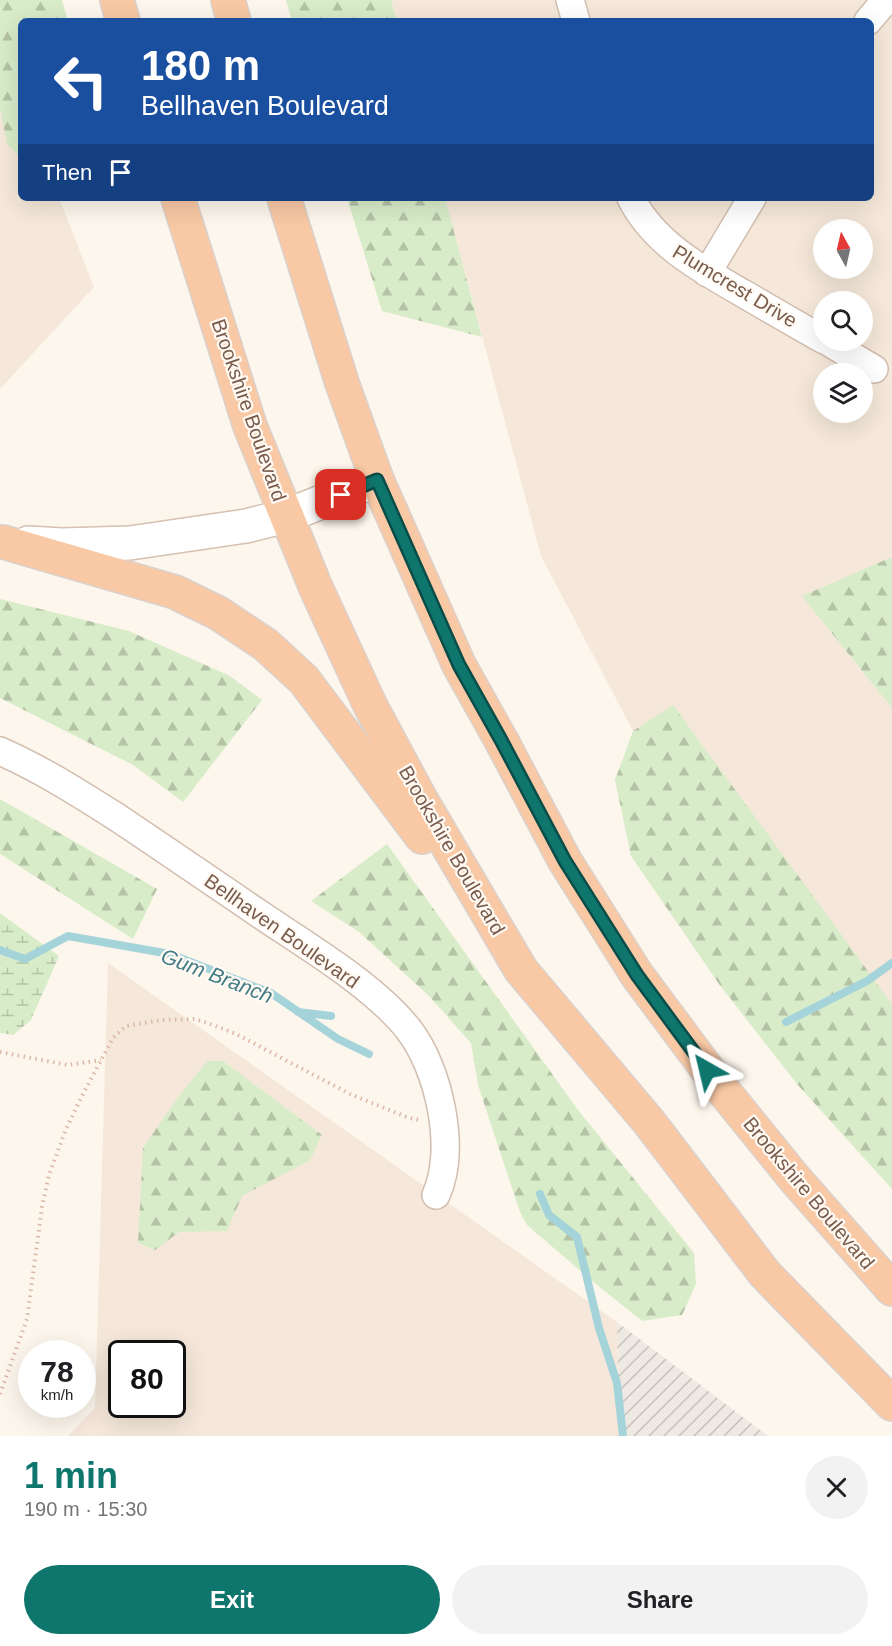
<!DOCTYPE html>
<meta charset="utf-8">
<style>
:root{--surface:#fff;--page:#f2f2f2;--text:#202124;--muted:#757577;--accent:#0f766e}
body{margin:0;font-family:Arial,sans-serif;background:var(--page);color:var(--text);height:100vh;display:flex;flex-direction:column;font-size:22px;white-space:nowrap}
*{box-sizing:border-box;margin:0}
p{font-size:20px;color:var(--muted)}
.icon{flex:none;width:33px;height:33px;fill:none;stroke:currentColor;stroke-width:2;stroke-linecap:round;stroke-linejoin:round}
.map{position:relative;height:1436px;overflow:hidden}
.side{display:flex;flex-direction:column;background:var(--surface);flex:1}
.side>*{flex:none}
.hud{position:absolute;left:18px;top:18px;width:856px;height:183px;border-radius:9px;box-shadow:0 6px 24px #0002;background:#1a4fa0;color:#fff;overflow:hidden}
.needle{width:39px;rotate:352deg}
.buttons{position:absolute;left:813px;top:219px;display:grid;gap:12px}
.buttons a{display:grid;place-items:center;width:60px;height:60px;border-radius:50%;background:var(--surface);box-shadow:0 6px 24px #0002;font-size:30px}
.speed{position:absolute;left:18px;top:1340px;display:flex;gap:12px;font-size:30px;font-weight:700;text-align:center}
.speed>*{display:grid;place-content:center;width:78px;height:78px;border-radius:50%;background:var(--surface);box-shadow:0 6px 24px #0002;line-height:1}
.speed small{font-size:15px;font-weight:400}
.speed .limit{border:3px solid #111;border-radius:9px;background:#fff;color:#111}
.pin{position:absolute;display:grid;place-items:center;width:51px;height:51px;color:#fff;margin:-26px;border-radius:12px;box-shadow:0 3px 9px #0006}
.me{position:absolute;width:66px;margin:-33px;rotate:323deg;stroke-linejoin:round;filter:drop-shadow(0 0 4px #0008)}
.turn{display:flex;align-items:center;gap:21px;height:126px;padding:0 24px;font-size:27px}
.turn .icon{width:78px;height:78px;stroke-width:2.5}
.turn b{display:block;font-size:42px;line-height:51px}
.then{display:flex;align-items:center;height:57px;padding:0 24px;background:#0003;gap:12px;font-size:22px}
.round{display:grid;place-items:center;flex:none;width:63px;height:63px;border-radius:32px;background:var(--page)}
.headline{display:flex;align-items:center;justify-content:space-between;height:102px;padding:0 24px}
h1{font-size:36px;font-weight:700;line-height:45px;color:var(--accent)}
.primary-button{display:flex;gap:12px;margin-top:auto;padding:12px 24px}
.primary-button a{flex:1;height:69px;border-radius:36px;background:var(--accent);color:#fff;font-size:24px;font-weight:700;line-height:69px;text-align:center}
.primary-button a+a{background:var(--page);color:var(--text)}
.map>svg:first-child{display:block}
.residential{fill:#f5e8da;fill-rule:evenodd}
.industrial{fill:url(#industrial-furrows)}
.forest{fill:url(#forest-firs)}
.wetland{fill:url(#wetland-marsh)}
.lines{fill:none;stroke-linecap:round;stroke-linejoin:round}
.stream{stroke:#a5d3da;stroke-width:8}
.minor-casing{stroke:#d1beb0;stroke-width:30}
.secondary-casing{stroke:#d6c0b0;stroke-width:36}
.trunk-casing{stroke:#dad1cd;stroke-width:36}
.path{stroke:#d9b8a5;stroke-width:4;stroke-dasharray:1.5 4.5;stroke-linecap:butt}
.minor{stroke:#fff;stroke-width:27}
.secondary{stroke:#fff;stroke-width:33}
.trunk{stroke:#f9c8a4;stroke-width:33}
.route-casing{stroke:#0a4d48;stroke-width:15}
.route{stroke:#0f766e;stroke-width:10}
.labels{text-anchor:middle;stroke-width:4.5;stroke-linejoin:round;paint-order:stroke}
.street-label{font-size:20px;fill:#7a5c4d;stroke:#fffaf3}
.water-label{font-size:21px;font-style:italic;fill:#437c86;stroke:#fffaf3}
</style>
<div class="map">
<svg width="892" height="1436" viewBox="0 0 892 1436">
<defs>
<pattern id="industrial-furrows" width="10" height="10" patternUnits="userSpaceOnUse" patternTransform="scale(1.5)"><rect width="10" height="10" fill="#efe9e4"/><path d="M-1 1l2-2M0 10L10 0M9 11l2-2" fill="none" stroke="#c7c0bb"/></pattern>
<pattern id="forest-firs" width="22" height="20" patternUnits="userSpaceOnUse" patternTransform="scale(1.5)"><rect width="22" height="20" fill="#d8ecc9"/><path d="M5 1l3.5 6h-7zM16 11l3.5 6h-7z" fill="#b4c2a5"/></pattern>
<pattern id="wetland-marsh" width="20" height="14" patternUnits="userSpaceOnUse" patternTransform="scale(1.5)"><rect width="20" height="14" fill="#d8ecc9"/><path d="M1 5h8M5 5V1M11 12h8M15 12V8" fill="none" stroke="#b4c2a5"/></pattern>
</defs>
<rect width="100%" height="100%" fill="#fdf6ec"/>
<path class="residential" d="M391 0H892V1036L723 877 633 731 541 556 445 198H872V21H397ZM824 230H862V268H824ZM824 302H862V340H824ZM824 374H862V412H824Z
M0 44 21 98V198H59L94 287 0 389Z
M108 963 617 1322 619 1436H68L95 1408ZM122 1353H172V1404H122Z"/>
<path class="industrial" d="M617 1322 768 1436H619Z"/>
<path class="forest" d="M0 0H62L68 21H21V158L7 144 0 107Z
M286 0H391L397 21H292Z
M347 198H445L482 337 382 311Z
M892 557V708L802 596Z
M0 599 129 631 230 676 262 700 183 802 133 765 0 698Z
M673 705 892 1004V1189L797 1084 719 984 631 856 615 780 633 731Z
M0 799 157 889 133 939 0 854Z
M387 844 578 1110 694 1253 696 1284 682 1315 642 1321 591 1280 527 1225 520 1212 478 1085 471 1043 428 995 359 932 311 901Z
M207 1061H223L322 1135 310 1160 242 1196 227 1231 179 1232 155 1250 138 1243 143 1148 176 1100Z"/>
<path class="wetland" d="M0 913 59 956 31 1020 13 1035 0 1033Z"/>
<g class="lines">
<path class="stream" d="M0 950 25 959 68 936 170 954 271 993 338 1039 369 1054
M298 1012 331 1016
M786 1022 867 981 892 963
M540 1194 549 1215 577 1237 599 1328 617 1383 623 1436"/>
<defs>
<path id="minor" d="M570 0 576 21
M868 21 886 0
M631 198C654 244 701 269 744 294 770 309 797 325 824 340
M707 273 752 198
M825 340 874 369
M0 751C41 769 77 792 115 816 163 848 211 881 258 913 305 945 375 986 409 1030 439 1069 457 1149 436 1195"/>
<path id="secondary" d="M28 543 62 545 130 543 246 526 286 516 377 480"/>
<path id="trunk" d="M117 0 123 21
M228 0 234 21
M178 198 250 426 316 588 370 705 421 800 521 970 649 1122 765 1274 892 1404
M284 198 342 383 377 480 459 665 501 740 565 861 637 975 722 1089 795 1179 892 1289
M3 542 175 592 218 613 266 645 304 680 422 837"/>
</defs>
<use href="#minor" class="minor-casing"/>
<use href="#secondary" class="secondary-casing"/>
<use href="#trunk" class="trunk-casing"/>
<path class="path" d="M0 1052 68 1065 101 1060
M0 1394 27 1319 42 1207 49 1175 66 1129 83 1094 113 1038 126 1026 162 1020 195 1019 208 1023 236 1034 350 1094 409 1118 419 1120"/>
<use href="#minor" class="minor"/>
<use href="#secondary" class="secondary"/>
<use href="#trunk" class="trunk"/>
</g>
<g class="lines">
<defs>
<path id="route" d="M341 495 377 480 459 665 501 740 565 861 637 975 707 1070"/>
</defs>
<use href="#route" class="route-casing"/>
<use href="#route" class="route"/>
</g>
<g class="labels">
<g class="street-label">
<text transform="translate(735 286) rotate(31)" y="7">Plumcrest Drive</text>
<text transform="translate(249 410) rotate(71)" y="7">Brookshire Boulevard</text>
<text transform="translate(452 850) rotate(60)" y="7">Brookshire Boulevard</text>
<text transform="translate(282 931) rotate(35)" y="7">Bellhaven Boulevard</text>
<text transform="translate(809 1193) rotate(50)" y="7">Brookshire Boulevard</text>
</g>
<g class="water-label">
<text transform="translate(217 976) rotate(21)" y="7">Gum Branch</text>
</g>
</g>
</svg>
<div class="buttons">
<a><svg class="needle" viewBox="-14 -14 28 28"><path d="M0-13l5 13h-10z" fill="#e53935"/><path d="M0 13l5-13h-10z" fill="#757577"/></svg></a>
<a><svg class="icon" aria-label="search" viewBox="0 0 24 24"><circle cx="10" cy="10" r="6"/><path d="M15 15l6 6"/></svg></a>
<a><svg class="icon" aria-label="layers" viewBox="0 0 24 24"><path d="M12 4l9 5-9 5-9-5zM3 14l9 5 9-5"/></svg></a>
</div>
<div class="speed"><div>78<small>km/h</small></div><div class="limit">80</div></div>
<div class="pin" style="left:341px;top:495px;background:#d93025"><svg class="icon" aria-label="arrive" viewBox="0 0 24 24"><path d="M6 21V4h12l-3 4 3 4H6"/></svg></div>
<svg class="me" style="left:707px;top:1070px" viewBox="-20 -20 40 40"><path d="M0-17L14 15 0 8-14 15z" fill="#0f766e" stroke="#fff" stroke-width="4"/></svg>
<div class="hud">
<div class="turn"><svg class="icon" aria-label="left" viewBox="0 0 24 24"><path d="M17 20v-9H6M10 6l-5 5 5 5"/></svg><div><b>180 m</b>Bellhaven Boulevard</div></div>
<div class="then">Then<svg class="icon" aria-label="arrive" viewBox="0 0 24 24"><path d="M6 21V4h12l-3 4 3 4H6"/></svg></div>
</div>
</div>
<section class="side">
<div class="headline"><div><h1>1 min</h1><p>190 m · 15:30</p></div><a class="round"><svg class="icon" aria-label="close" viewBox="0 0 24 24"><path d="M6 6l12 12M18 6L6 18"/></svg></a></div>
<div class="primary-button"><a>Exit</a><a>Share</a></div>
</section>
